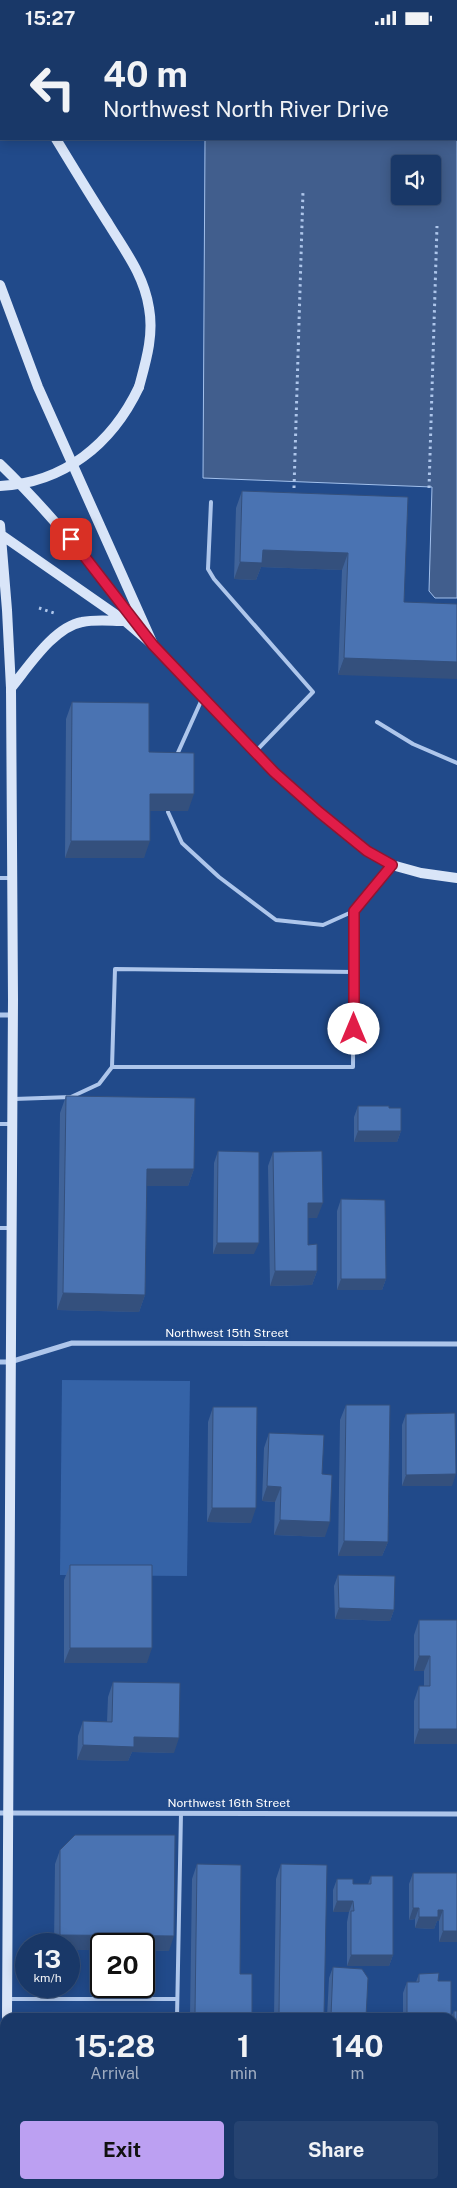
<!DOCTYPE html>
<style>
:root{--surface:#193868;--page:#264371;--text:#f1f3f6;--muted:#9facc0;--line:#37527c;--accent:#bca0f2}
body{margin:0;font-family:"Public Sans",sans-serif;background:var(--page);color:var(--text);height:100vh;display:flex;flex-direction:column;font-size:19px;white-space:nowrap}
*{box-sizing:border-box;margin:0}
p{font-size:16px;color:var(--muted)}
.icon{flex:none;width:28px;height:28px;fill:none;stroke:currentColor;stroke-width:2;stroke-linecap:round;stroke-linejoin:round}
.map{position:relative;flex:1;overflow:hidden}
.panel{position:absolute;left:0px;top:1978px;width:458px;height:176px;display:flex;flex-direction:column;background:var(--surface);border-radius:15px 15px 0 0;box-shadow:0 2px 12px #0003,0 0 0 1px var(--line)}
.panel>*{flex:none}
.top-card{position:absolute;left:0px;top:0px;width:458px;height:105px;box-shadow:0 2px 12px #0003,0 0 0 1px var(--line);background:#193868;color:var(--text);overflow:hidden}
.tools{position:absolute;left:391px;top:120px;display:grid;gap:10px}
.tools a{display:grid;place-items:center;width:50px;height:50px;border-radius:5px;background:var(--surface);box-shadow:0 2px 12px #0003,0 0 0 1px var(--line);font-size:25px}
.speed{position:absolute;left:15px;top:1898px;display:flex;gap:10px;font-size:25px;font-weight:700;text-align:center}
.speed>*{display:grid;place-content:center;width:65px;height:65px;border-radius:50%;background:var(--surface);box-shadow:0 2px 12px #0003,0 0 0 1px var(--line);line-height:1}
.speed small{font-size:12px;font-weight:400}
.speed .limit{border:2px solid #111;border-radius:8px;background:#fff;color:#111}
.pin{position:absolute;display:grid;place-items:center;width:42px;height:42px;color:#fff;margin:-21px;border-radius:10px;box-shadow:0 2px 8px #0006}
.me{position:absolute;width:55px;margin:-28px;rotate:0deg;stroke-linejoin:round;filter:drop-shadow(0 0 4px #0008)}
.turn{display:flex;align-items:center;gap:18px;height:105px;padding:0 20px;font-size:22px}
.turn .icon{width:65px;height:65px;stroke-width:2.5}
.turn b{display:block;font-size:35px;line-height:42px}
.eta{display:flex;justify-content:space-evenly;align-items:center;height:85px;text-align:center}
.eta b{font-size:30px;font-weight:700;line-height:35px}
.primary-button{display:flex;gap:10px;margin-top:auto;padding:10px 20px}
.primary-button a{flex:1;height:58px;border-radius:5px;background:var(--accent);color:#111;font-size:20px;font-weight:700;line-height:58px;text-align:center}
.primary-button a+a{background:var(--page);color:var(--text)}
.status{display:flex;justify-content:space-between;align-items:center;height:35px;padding:0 25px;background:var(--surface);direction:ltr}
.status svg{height:14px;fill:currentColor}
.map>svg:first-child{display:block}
.green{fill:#3563a7}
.water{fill:#415e8d;stroke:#a2c0ec;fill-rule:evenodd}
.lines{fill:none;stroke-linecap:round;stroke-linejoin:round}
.path{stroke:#aec6eb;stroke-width:3;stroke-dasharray:2.5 4;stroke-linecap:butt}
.lane{stroke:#aec6eb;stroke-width:4}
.street{stroke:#aec6eb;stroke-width:5}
.secondary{stroke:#d9e5f8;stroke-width:10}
.secondary-bridge{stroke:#d9e5f8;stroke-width:10}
.wall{fill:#406399}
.shaded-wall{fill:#34507d}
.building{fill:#4a73b2;stroke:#34507d}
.route-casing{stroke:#92132f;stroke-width:12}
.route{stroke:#e11d48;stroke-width:9}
.labels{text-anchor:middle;stroke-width:5;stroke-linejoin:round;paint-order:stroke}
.street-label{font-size:12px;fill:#fff;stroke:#214a8a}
</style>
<div class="status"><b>15:27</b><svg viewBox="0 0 49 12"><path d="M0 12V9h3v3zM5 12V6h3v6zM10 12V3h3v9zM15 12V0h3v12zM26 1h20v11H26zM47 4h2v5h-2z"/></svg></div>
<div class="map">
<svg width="457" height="2153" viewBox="0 0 457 2153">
<rect width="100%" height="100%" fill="#214a8a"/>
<path class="green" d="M62 1345 190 1346 187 1541 60 1540Z"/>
<path class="water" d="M206 0H457V563H435L429 556 432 452 203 443 205 104H456V1ZM400 129H432V161H400Z"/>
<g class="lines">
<path class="path" d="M294 453 303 156
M429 453 437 191
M39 573 54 578"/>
<path class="lane" d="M211 467 208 534 214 544 313 657 255 717
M377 687 413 709 457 728
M176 722 202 664
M168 777 182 808 219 842 276 885 323 890 354 876 391 831
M0 843H12
M112 1032H353L354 876
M14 1064 71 1062 99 1049 112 1032 115 934 354 937
M0 1089H12
M0 1193H11
M7 1964H177
M177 1982 181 1778"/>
<path class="street" d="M0 980H12
M0 1327H10L72 1308 457 1309
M0 1778 457 1779"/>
<path class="secondary" d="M8 0 9 1
M56 104C73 132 90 160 108 188 125 216 144 240 149 273 154 300 146 326 139 352
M0 250 38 352 152 607
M0 429C52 479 96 536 141 593
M0 490 7 575 11 653 13 964 7 1982
M0 499 125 586 153 610 274 737 319 777 367 816 392 830 421 838 457 843
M11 653C29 631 54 592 82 587 96 584 111 586 125 586
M6 2153V2149"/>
<path class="secondary-bridge" d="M0 451C64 448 112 409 139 352"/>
</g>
<path class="wall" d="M242 456 408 462 338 640 342 535 261 532 256 545 234 544 236 473Z
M72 667 149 717 188 776H150L144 823H65L66 684Z
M66 1061 194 1134 188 1151H146L145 1260 139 1277 57 1275 60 1078Z
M358 1071 389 1073 401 1096 397 1107H354V1082Z
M218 1116 254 1219H213L214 1128Z
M273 1117 317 1183H308V1210L317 1236 312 1250 270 1251 268 1131Z
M341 1164 386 1244 382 1255H337V1176Z
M346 1370 388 1507 382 1521H338L340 1385Z
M213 1372 251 1488 207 1487 208 1387Z
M406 1379 452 1451H402V1390Z
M269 1398 322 1439 325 1502 274 1500 275 1467 262 1466 264 1413Z
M70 1530 147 1628H64V1545Z
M338 1540 394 1575 390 1586 335 1584 334 1551Z
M419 1585H457V1709H414V1666L419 1651H424V1636H414V1600Z
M113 1647 174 1718 132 1717 128 1726 77 1725 78 1701 83 1686 107 1687 108 1662Z
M60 1815 169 1916 144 1915V1909H101V1915H69V1909H54L55 1829Z
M197 1829 240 1939 250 1982H190L192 1844Z
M281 1829 323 1982H274L276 1844Z
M413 1838H457V1907H439V1886H437L434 1894 415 1893V1884L409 1885V1849Z
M371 1841 393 1920 389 1931H347V1887L349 1877H333V1855L337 1844 353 1849H368Z
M333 1932 366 1982H327L329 1943Z
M419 1939 438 1946 451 1982 454 1976H457V2010H452V1982H403V1958L407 1947H416Z
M56 2149H117V2153H56Z
M190 2149H268L266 2153H231V2151L190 2150Z
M276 2149H334L332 2153H276Z
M347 2149H404L403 2151H393V2153H347Z
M418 2149H452L457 2153H418Z"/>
<path class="shaded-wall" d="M263 515 348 518 342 535 261 532 256 545 234 544 240 527Z
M344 623 457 627V644L338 640Z
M150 759H194L188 776H144Z
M71 806H150L144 823H65Z
M358 1096H401L397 1107H354Z
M147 1134H194L188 1151H140Z
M308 1168H323L317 1183H303Z
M217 1208H259L254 1219H213Z
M275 1236H317L312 1250 270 1251Z
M341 1244H386L382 1255H337Z
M63 1258 145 1260 139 1277 57 1275Z
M456 1439 452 1451H402L406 1440Z
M267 1451 281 1452 275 1467 262 1466Z
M212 1473H256L251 1488 207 1487Z
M280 1485 330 1487 325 1502 274 1500Z
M344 1506 388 1507 382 1521H338Z
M339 1573 394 1575 390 1586 335 1584Z
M70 1613H152L147 1628H64Z
M419 1621H430L424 1636H414Z
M419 1694H457V1709H414Z
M134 1702 179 1703 174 1718 132 1717 128 1726 77 1725 83 1710Z
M337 1866H353L349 1877H333Z
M413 1873H419L415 1884 409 1885Z
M438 1875H443L439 1886H437L434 1894 415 1893 419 1882Z
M443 1896H457V1907H439Z
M60 1900 174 1901 169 1916 144 1915V1909H101V1915H69V1909H57Z
M351 1920H393L389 1931H347Z
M195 1978H252L250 1982H194Z
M279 1979 324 1980 323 1982H278Z
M452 2004H457V2010H452Z
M190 2149H231V2151L190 2150Z
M236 2149H268L266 2153H234Z
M281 2149H301L300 2153H280Z
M320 2149H334L332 2153H301V2152Z
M390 2149H404L403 2151H390Z"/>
<path class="building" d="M115 0H162L163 1H112Z
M242 456 408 462 404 567 457 569V627L344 623 348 518 263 515 262 528 240 527Z
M72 667 149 668V717L194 718V759H150V806H71Z
M66 1061 195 1063 194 1134H147L145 1260 63 1258Z
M358 1071H389V1073H401V1096H358Z
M218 1116 259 1117V1208H217Z
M322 1116 323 1168H308V1210L317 1209V1236H275L273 1117Z
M341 1164 385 1165 386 1244H341Z
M346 1370H390L388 1507 344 1506Z
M213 1372H257L256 1473H212Z
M455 1378 456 1439 406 1440V1379Z
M269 1398 324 1400 322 1439 332 1440 330 1487 280 1485 281 1452 267 1451Z
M70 1530H152V1613H70Z
M338 1540 395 1541 394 1575 339 1573Z
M419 1585H457V1694H419V1651H430V1621H419Z
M113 1647 180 1648 179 1703 134 1702V1712L83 1710V1686L112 1687Z
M75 1800H175L174 1901 60 1900V1815Z
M197 1829 241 1830 240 1939H252V1978H195Z
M281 1829 327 1830 324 1980 279 1979Z
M413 1838H457V1896H443V1875H438V1882H419V1873H413Z
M371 1841H393V1920H351V1876H354L353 1866H337V1844H353V1849H371Z
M333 1932 362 1934 368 1943 366 1982 331 1981Z
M439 1938 438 1946H451V1982H407V1947H419V1939Z
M454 1976H457V2004H452V1982H451H454Z
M452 2063H457V2153H423V2149H452Z
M62 2149H117V2153H62Z
M291 2149H324V2152H301V2149Z
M350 2149H393V2153H350Z"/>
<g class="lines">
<defs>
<path id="route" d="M71 504 153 610 274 737 319 777 367 816 392 830 354 876V994"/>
</defs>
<use href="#route" class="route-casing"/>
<use href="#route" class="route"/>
</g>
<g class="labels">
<g class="street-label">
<text x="227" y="1302">Northwest 15th Street</text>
<text x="229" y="1772">Northwest 16th Street</text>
</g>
</g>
</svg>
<div class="tools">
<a><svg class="icon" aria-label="sound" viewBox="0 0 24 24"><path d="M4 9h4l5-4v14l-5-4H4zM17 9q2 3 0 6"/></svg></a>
</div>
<div class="speed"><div>13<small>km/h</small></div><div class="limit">20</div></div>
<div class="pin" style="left:71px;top:504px;background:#d93025"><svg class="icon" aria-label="arrive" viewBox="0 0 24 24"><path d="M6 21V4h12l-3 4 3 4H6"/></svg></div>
<svg class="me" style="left:354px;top:994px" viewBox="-20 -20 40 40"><circle r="19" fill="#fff"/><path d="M0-13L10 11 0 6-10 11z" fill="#e11d48"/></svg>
<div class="top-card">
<div class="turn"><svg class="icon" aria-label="left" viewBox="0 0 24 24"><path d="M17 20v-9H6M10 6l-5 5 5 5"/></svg><div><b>40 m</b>Northwest North River Drive</div></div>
</div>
<section class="panel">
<div class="eta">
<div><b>15:28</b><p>Arrival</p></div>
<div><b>1</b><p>min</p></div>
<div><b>140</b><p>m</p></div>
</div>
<div class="primary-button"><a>Exit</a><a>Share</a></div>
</section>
</div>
